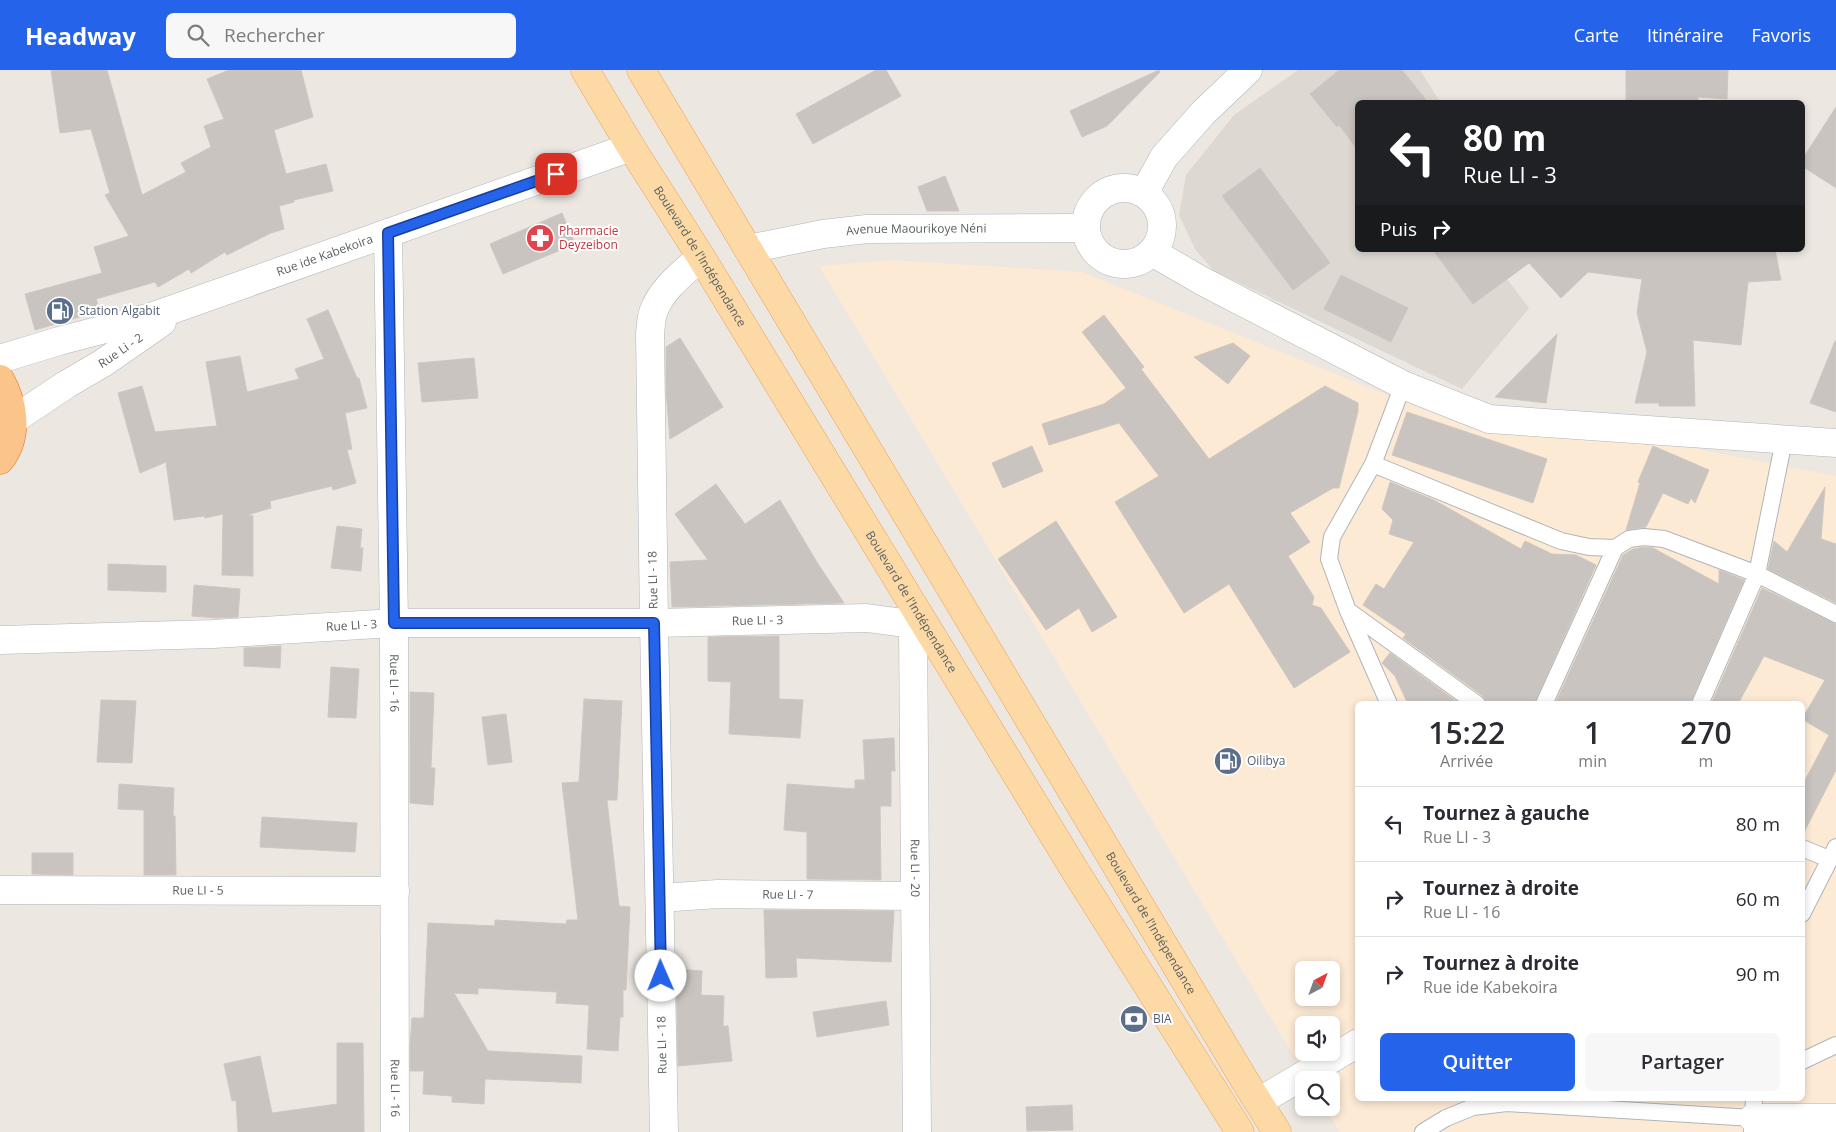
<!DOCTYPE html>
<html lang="fr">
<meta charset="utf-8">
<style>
:root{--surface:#fff;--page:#f7f7f7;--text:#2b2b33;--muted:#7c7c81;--line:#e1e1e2;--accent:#2563eb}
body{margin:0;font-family:"Open Sans",sans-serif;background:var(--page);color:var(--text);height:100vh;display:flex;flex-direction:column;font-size:19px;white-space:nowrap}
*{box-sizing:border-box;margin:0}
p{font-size:16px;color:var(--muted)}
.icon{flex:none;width:28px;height:28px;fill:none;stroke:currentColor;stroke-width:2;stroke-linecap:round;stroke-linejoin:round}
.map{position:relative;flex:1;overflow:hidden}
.side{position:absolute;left:1355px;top:631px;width:450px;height:400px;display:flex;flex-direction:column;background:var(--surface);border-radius:8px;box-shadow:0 2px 8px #0003}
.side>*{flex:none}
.guide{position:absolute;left:1355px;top:30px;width:450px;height:152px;border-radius:8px;box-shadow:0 2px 8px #0003;background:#202124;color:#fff;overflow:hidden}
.needle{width:32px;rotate:41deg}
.buttons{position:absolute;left:1295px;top:891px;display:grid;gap:10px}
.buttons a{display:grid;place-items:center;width:45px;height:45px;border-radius:8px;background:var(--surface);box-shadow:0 2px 8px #0003;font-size:25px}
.pin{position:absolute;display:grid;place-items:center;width:42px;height:42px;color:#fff;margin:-21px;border-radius:10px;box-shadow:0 2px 8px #0006}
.me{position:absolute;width:55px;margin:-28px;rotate:359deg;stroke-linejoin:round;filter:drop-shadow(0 0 4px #0008)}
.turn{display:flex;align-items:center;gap:18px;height:105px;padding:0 25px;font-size:22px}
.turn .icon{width:65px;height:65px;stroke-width:2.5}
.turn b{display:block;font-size:35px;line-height:42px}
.then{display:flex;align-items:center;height:48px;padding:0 25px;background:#0003;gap:10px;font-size:19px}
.eta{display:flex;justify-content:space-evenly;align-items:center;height:85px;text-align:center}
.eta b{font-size:30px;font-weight:600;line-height:35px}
.button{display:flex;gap:10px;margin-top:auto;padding:10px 25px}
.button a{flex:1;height:58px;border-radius:8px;background:var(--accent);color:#fff;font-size:20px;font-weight:600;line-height:58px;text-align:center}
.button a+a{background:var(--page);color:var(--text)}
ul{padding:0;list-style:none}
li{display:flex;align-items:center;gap:15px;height:75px;padding:0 25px;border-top:1px solid var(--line)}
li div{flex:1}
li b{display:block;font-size:19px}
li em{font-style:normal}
header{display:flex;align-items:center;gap:30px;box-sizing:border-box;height:70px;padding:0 25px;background:var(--accent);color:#fff}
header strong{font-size:24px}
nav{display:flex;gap:28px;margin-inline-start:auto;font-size:18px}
.search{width:350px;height:45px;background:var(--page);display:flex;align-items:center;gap:12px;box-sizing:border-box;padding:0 18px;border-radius:8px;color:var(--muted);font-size:19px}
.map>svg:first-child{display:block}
.commercial{fill:#fdead5;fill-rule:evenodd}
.education{fill:#ded8d2}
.building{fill:#c9c4c0;stroke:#d0c7bf}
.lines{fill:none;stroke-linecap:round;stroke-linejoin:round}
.lane-casing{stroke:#b1b5b8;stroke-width:18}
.street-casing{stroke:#b1b5b8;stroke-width:29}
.primary-casing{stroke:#eda259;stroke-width:29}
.highway-casing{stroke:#e76d06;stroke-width:29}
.lane{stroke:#fff;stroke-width:16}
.street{stroke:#fff;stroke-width:28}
.primary{stroke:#fddaa5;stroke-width:28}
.highway{stroke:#fac48a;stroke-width:28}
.route-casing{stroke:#184099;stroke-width:12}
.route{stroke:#2563eb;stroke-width:9}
.labels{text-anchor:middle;stroke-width:4;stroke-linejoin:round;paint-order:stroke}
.health-label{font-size:12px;fill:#be3a42;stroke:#fff;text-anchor:start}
.street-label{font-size:12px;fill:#595f61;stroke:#fff}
.service-label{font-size:12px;fill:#4e5e75;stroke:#fff;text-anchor:start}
</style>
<header>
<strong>Headway</strong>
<div class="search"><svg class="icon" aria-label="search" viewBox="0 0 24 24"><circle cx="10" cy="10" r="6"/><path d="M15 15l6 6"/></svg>Rechercher</div>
<nav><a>Carte</a><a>Itinéraire</a><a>Favoris</a></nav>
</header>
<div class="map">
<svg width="1836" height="1062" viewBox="0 0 1836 1062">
<rect width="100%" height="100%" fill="#ece7e1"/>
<path class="commercial" d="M892 190 1082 202 1472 359 1676 375 1836 406V1062H1340L1325 1038H1331V1010H1308L819 196ZM1358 634H1802V1029H1358ZM1304 900H1331V928H1304ZM1304 955H1331V982H1304Z"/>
<path class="education" d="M1298 0H1420L1440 32H1358V180H1485L1529 238 1462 319 1214 201 1195 179 1179 145 1186 105 1234 45Z"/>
<path class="building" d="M51 0H107L142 125 186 102 181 93 211 77 204 56 224 49 207 9 229 0H301L313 47 274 60 286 104 326 94 333 121 294 130V132L279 136 284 159 271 163 227 185 225 182 191 203 189 199 158 217 155 212 96 229 100 241 35 260 25 224 102 203 94 177 129 166 105 125 110 123 91 59 60 63Z
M876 0H886L901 26 813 74 796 44Z
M1159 0 1160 2 1107 56 1082 67 1070 41Z
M1339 0H1402L1428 32H1358V80L1339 55 1337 57 1310 24Z
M1626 0H1728L1727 29 1698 27V32H1626Z
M1836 37V118L1802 96V90Z
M1260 98 1330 193 1293 220 1222 126Z
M945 106 959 141H927L918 117Z
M562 143 575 174 503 204 490 174Z
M1433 180H1775L1781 210 1748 212 1741 275 1693 270 1695 336H1659V333H1635L1647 282 1637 243 1642 209 1588 202 1561 228 1529 193 1473 234Z
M1341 205 1408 238 1391 272 1324 239Z
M328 240 357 308H359L367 338 345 343 352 379 347 380 356 413 333 420 332 416 270 431 271 438 247 445 253 446V506L222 505 223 444 205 448 204 446 174 450 166 392 140 403 118 323 142 316 155 362 217 356 206 292 240 286 247 322 299 309 295 299 324 289 307 249Z
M1104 245 1144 297 1141 299 1209 389 1325 316 1358 333V341L1339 418H1333L1290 443 1310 472 1288 486 1314 527 1312 535 1321 538 1350 582 1294 618 1229 514 1184 543 1115 432 1159 406 1119 353 1049 375 1042 354 1104 334 1126 318 1082 262Z
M1557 264 1546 333 1495 327Z
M680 268 723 337 670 369 666 321V277Z
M1835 271H1836V342L1810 333Z
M1233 273 1250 286 1228 314 1194 287Z
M474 288 478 328 422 332 418 293Z
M1407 342 1547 389 1533 433 1392 385Z
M1032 376 1043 401 1003 418 992 393Z
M1653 376 1709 400 1695 433 1691 428 1688 434 1663 423 1646 457 1626 460 1640 413 1638 412Z
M1390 412 1434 430 1521 479 1525 471 1552 484 1576 485 1596 495 1534 634H1487L1483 626 1403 568 1406 564 1363 535 1376 514 1384 519 1414 472 1389 464 1393 450 1382 439Z
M716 414 745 454 780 430 818 494 844 533 672 537 670 492 708 490 675 444Z
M1825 417 1821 469 1836 474V533L1768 499 1774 471 1787 482Z
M1056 451 1117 547 1092 562 1079 538 1046 560 998 489Z
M337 456 362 459 360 478H363L361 501 331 498Z
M1644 477 1653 478 1719 514V500L1744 510 1690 634H1555L1623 485 1633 479Z
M108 494 166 496V522L108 520Z
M194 515 240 519 238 547 216 548 192 546Z
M1762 518 1836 554V700L1802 766V716L1829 665 1802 649 1825 610 1764 586 1738 634H1711Z
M779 566V629L803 630 800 668 729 664 731 612 708 611V567Z
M281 576 280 598 244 596V578Z
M1390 583 1460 634H1408L1395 606 1382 593Z
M331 597 359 599 356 648 328 647Z
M410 622 434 623 431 698H435L433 735 410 733Z
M584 629 622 631 617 730H607L619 836 630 837 626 920H623V947H620L618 981 587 979 589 935 556 933 557 922 478 918V924L454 923 488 981 582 986 581 1013 485 1009 484 1034 452 1032V1026L423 1024 424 1001H410V977L412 948H424L428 853 495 856V850L566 854 567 850H578L562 713 579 712Z
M101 630 136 631 132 693 97 692Z
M506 644 512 692 488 695 482 647Z
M894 668 895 701H891V736H880L881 810 807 809V762L784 760 787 714 855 719V710H865L863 670Z
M119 714 174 718 173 746H175L176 805H144V740L118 739Z
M262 747 357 753 355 782 260 777Z
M32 783H73V805L32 804Z
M764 840 894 841 891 892 796 888 797 907 766 908Z
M676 899 702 901 701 925 724 926 723 956H728L732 991 678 996Z
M886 931 889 955 817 967 813 942Z
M337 973H363L364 1062H238L236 1030 232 1031 224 994 260 986 272 1043 337 1034Z
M1072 1035 1073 1060 1027 1061 1026 1037Z"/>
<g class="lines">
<defs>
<path id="lane" d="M1373 394 1561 471 1589 477 1615 478 1629 469 1644 467 1664 469 1757 504 1836 544
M1350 542 1477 634
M1389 634 1348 541 1329 489 1332 467 1373 394 1403 315
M1544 634 1615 478
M1700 634 1757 504 1784 370
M1802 778 1829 789
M1802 844 1836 777
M1802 991 1836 975
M1423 1062 1446 1048 1473 1037 1507 1033 1753 1048
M1752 1062 1754 1029"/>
<g id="street">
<circle cx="1124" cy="156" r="38"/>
<path d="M1144 123 1164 87 1203 43 1248 0"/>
<path id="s1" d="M388 163 394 553 395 1062"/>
<path id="s2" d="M748 179 823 164 867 159 1086 158"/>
<path d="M1152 182 1202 211 1403 315 1489 349 1836 373"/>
<path id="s3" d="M0 289 59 271 151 247 631 77"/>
<path id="s4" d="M13 350 67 314 103 293 162 252"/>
<path id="s5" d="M913 557 917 1062"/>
<path id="s6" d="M0 570 213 564 394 553H654L867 548 904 553 934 569"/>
<path id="s7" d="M0 820 395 821"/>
<path id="s8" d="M660 828 718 824 915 826"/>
<path d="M1265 1028 1358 973"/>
<path d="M1753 1048H1836"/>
<path d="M664 1062 654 553 650 263C651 257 651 249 653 243 661 219 683 203 701 187"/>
</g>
<g id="primary">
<path id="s9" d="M585 0 631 77 701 187 1074 799 1240 1062"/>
<path id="s10" d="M641 0 1245 1011 1277 1062"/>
</g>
<path id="highway" d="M0 309C14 334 19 366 0 390"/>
</defs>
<use href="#lane" class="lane-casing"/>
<use href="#street" class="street-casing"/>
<use href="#primary" class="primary-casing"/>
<use href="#highway" class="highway-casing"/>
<use href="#lane" class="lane"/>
<use href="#street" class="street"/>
<use href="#primary" class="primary"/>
<use href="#highway" class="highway"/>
</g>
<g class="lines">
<defs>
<path id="route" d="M556 104 388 163 394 553H654L661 906"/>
</defs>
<use href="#route" class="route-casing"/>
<use href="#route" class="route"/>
</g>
<defs>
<symbol id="pharmacy-disc" viewBox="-11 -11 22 22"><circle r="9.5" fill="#e0444e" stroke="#fff"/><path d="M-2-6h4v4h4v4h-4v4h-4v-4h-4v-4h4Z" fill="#fff"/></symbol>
<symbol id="fuel-disc" viewBox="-11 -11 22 22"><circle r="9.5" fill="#5c6f8a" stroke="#fff"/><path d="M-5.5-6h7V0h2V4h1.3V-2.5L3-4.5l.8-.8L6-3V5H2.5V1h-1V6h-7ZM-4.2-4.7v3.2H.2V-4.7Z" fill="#fff"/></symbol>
<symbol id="bank-disc" viewBox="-11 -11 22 22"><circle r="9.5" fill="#5c6f8a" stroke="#fff"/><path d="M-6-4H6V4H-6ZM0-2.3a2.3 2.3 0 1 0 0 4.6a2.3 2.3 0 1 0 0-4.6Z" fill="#fff"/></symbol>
</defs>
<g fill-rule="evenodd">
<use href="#pharmacy-disc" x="524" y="152" width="32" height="32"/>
<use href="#fuel-disc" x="44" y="225" width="32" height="32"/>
<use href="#fuel-disc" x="1212" y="675" width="32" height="32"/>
<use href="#bank-disc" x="1118" y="933" width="32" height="32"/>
</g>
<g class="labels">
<g class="health-label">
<text x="559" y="165">Pharmacie<tspan x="559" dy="14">Deyzeibon</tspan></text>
</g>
<g class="street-label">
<text dy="4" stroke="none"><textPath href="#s2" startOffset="170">Avenue Maourikoye Néni</textPath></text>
<text dy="4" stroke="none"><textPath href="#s3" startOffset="341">Rue ide Kabekoira</textPath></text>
<text dy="4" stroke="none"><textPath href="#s9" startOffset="219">Boulevard de l'Indépendance</textPath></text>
<text dy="4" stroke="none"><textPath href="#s4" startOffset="128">Rue Li - 2</textPath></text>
<text transform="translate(653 510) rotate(-91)" y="4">Rue LI - 18</text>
<text dy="4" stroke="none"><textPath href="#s9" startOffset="624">Boulevard de l'Indépendance</textPath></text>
<text dy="4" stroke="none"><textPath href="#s6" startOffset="758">Rue LI - 3</textPath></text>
<text dy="4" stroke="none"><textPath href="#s6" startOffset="352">Rue LI - 3</textPath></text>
<text dy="4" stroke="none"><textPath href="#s1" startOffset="450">Rue LI - 16</textPath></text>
<text dy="4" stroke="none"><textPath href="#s5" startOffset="241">Rue LI - 20</textPath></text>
<text dy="4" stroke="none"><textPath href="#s7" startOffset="198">Rue LI - 5</textPath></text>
<text dy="4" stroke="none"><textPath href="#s8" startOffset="128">Rue LI - 7</textPath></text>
<text dy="4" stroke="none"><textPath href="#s10" startOffset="994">Boulevard de l'Indépendance</textPath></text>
<text transform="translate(662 975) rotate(-91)" y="4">Rue LI - 18</text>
<text dy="4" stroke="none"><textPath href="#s1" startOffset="855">Rue LI - 16</textPath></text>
</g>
<g class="service-label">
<text x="79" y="245">Station Algabit</text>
<text x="1247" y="695">Oilibya</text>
<text x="1153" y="953">BIA</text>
</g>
</g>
</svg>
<div class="buttons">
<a><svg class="needle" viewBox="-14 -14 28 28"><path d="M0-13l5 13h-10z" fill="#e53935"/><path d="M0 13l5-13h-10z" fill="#7c7c81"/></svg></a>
<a><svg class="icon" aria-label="sound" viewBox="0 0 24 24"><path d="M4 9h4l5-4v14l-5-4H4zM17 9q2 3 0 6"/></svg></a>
<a><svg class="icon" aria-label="search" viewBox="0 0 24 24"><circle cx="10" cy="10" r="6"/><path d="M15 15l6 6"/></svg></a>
</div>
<div class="pin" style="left:556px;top:104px;background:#d93025"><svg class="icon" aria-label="arrive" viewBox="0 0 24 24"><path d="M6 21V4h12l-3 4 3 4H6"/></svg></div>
<svg class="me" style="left:661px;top:906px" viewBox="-20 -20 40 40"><circle r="19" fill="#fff"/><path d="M0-13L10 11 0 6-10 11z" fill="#2563eb"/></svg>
<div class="guide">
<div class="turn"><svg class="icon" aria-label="left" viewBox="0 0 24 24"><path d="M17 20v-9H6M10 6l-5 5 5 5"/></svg><div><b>80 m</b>Rue LI - 3</div></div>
<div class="then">Puis<svg class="icon" aria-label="right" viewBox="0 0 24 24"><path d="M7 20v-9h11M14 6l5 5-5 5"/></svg></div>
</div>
<section class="side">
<div class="eta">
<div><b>15:22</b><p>Arrivée</p></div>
<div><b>1</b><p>min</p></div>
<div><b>270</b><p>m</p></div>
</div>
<ul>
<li><svg class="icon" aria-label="left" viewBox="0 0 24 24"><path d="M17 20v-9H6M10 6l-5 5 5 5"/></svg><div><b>Tournez à gauche</b><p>Rue LI - 3</p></div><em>80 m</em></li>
<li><svg class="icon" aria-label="right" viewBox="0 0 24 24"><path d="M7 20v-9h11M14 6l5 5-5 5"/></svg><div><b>Tournez à droite</b><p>Rue LI - 16</p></div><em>60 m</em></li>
<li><svg class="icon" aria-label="right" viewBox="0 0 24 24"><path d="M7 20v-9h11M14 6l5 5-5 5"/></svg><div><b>Tournez à droite</b><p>Rue ide Kabekoira</p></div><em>90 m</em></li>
</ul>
<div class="button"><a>Quitter</a><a>Partager</a></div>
</section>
</div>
